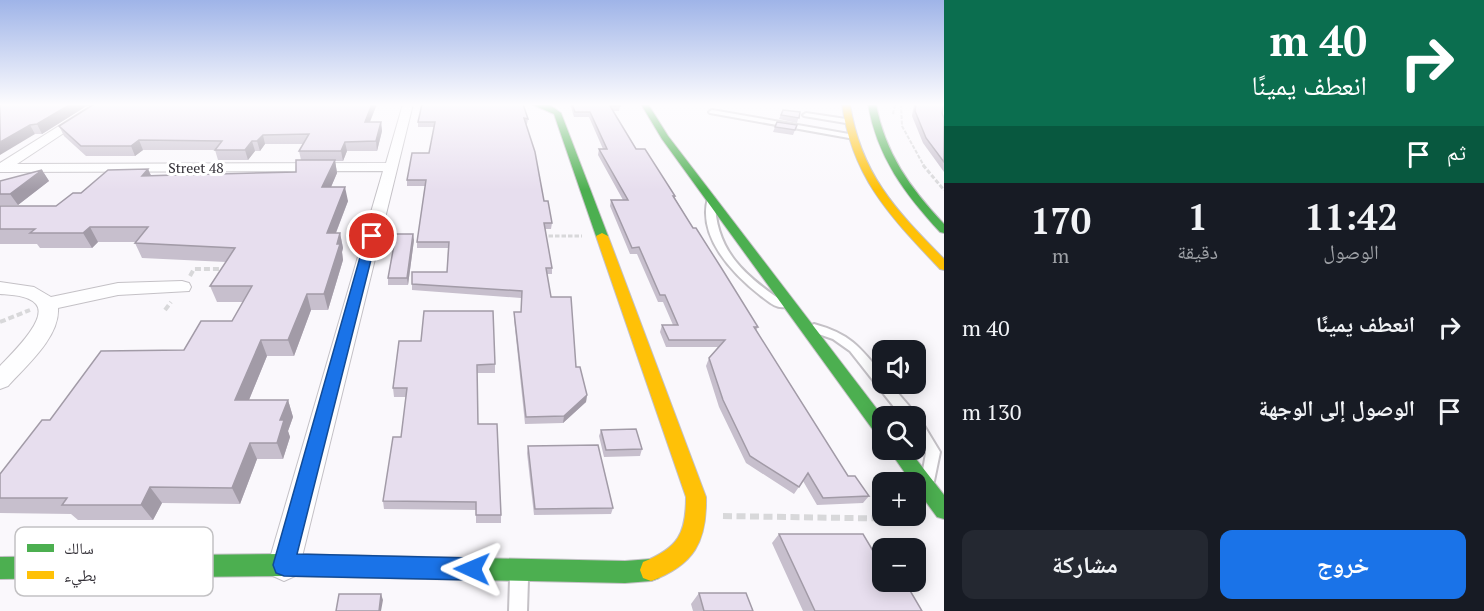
<!DOCTYPE html>
<html lang="ar">
<meta charset="utf-8">
<style>
:root{--surface:#171b24;--page:#242831;--text:#f1f3f6;--muted:#9ea1a6;--accent:#1a73e8}
body{margin:0;font-family:"PT Serif","Noto Naskh Arabic",serif;background:var(--page);color:var(--text);direction:rtl;height:100vh;display:flex;flex-direction:column;font-size:22px;white-space:nowrap}
*{box-sizing:border-box;margin:0}
p{font-size:20px;color:var(--muted)}
.icon{flex:none;width:33px;height:33px;fill:none;stroke:currentColor;stroke-width:2;stroke-linecap:round;stroke-linejoin:round}
.map{position:relative;flex:1;overflow:hidden;direction:ltr}
.drawer{display:flex;flex-direction:column;background:var(--surface);width:540px}
.drawer>*{flex:none}
.top-card{background:#0b6e4f;color:#fff;overflow:hidden}
.fabs{position:absolute;left:872px;top:340px;display:grid;gap:12px}
.fabs a{display:grid;place-items:center;width:54px;height:54px;border-radius:12px;background:var(--surface);box-shadow:0 3px 15px #0003;font-size:30px}
.pin{position:absolute;display:grid;place-items:center;width:51px;height:51px;color:#fff;margin:-26px;border:3px solid #fff;border-radius:50%;box-shadow:0 2px 6px #0007}
.me{position:absolute;width:66px;margin:-33px;rotate:271deg;stroke-linejoin:round;filter:drop-shadow(0 0 4px #0008)}
.turn{display:flex;align-items:center;gap:21px;height:126px;padding:0 18px;font-size:27px}
.turn .icon{width:78px;height:78px;stroke-width:2.5}
.turn b{display:block;font-size:42px;line-height:51px}
.then{display:flex;align-items:center;height:57px;padding:0 18px;background:#0003;gap:12px;font-size:22px}
.eta{display:flex;justify-content:space-evenly;align-items:center;height:102px;text-align:center}
.eta b{font-size:36px;font-weight:700;line-height:42px}
.action{display:flex;gap:12px;margin-top:auto;padding:12px 18px}
.action a{flex:1;height:69px;border-radius:12px;background:var(--accent);color:#fff;font-size:24px;font-weight:700;line-height:69px;text-align:center}
.action a+a{background:var(--page);color:var(--text)}
ul{padding:0;list-style:none}
li{display:flex;align-items:center;gap:18px;height:84px;padding:0 18px}
li div{flex:1}
li b{display:block;font-size:22px}
li em{font-style:normal}
main{display:flex;flex:1;min-height:0}
.map>svg:first-child{display:block}
.lines{fill:none;stroke-linecap:round;stroke-linejoin:round}
.lane-casing{stroke:#c4c1c6;stroke-width:4}
.street-casing{stroke:#c4c1c6;stroke-width:2}
.fast-casing{stroke:#c4c1c6;stroke-width:2}
.slow-casing{stroke:#c4c1c6;stroke-width:2}
.path-far3{stroke:#d8d8da;stroke-width:2;stroke-dasharray:4 1.5;stroke-linecap:butt}
.path-far2{stroke:#d8d8da;stroke-width:3;stroke-dasharray:4.5 2;stroke-linecap:butt}
.path-far1{stroke:#d8d8da;stroke-width:4;stroke-dasharray:6 3;stroke-linecap:butt}
.path{stroke:#d8d8da;stroke-width:6;stroke-dasharray:9 4.5;stroke-linecap:butt}
.lane{fill:#fefeff;fill-rule:evenodd}
.street{fill:#fefeff;fill-rule:evenodd}
.fast{fill:#4caf50;fill-rule:evenodd}
.slow{fill:#ffc107;fill-rule:evenodd}
.wall{fill:#c7bfcd}
.shaded-wall{fill:#a29ba7}
.building{fill:#e7deee;stroke:#a29ba7;stroke-width:1.5}
.route{fill:#1a73e8;stroke:#114b97;stroke-width:1.5}
.labels{text-anchor:middle;stroke-width:6;stroke-linejoin:round;paint-order:stroke}
.far-street-label{font-size:14px;fill:#333037;stroke:#fff}
.key{fill:#fff;stroke:#c2c1c3;stroke-width:1.5}
.key-label{font-size:16px;fill:#333037}
</style>
<main>
<section class="drawer">
<div class="top-card">
<div class="turn"><svg class="icon" aria-label="right" viewBox="0 0 24 24"><path d="M7 20v-9h11M14 6l5 5-5 5"/></svg><div><b>40 m</b>انعطف يمينًا</div></div>
<div class="then">ثم<svg class="icon" aria-label="arrive" viewBox="0 0 24 24"><path d="M6 21V4h12l-3 4 3 4H6"/></svg></div>
</div>
<div class="eta">
<div><b>11:42</b><p>الوصول</p></div>
<div><b>1</b><p>دقيقة</p></div>
<div><b>170</b><p>m</p></div>
</div>
<ul>
<li><svg class="icon" aria-label="right" viewBox="0 0 24 24"><path d="M7 20v-9h11M14 6l5 5-5 5"/></svg><div><b>انعطف يمينًا</b></div><em>40 m</em></li>
<li><svg class="icon" aria-label="arrive" viewBox="0 0 24 24"><path d="M6 21V4h12l-3 4 3 4H6"/></svg><div><b>الوصول إلى الوجهة</b></div><em>130 m</em></li>
</ul>
<div class="action"><a>خروج</a><a>مشاركة</a></div>
</section>
<div class="map">
<svg width="944" height="611" viewBox="0 0 944 611">
<rect width="100%" height="100%" fill="#faf8fc"/>
<g class="lines">
<defs>
<path id="lane" d="M712 110 849 134 852 136 849 138 710 113 709 112Z
M806 113 846 119 849 121 846 123 804 116 803 115Z
M708 198H714L715 200C715 251 745 276 785 303L786 305 785 307C776 309 768 301 761 296 733 274 697 237 708 198Z
M814 324C850 334 859 346 882 374V384H890L915 413 916 418 920 419 940 452 934 481 929 483 924 481 922 476 926 453 915 435V417H902L850 351 833 339 810 331 808 328Z
M519 570 525 573 528 579 527 611H509L510 579 513 573Z"/>
<path id="street" d="M102 104H121L94 113 17 164 386 163 403 104H413L300 565 295 576 284 581 273 576 268 565 383 171 0 172V163L86 109Z
M182 281 189 283 191 287 189 291 118 295 58 308C60 337 26 366 8 386L0 389V366C10 355 49 319 36 304 28 295 11 295 0 294V282L34 287 51 297 118 283Z"/>
<path id="fast" d="M531 104 550 105 561 113 608 236 606 238H598L596 236 554 114Z
M641 104H648L668 136 883 417 882 436 876 434 662 139Z
M868 104H876C885 153 910 188 944 224V233L940 232C905 194 877 157 868 104Z
M889 450H909L944 495V519L937 517 915 487V483H912Z
M284 554 625 561 651 559 659 562 662 570 659 578 651 581 625 583 284 576 0 579V557Z"/>
<path id="slow" d="M842 104H850C861 175 896 210 944 259V270L940 269C891 217 852 178 842 104Z
M602 233 608 236 706 497C707 542 694 565 651 581L643 578 640 570 643 562C678 548 686 534 686 497L596 236Z"/>
</defs>
<use href="#lane" class="lane-casing"/>
<use href="#street" class="street-casing"/>
<use href="#fast" class="fast-casing"/>
<use href="#slow" class="slow-casing"/>
<path class="path-far3" d="M901 104 902 126 924 166
M893 114 895 104"/>
<path class="path-far2" d="M923 165 944 190
M542 236H582"/>
<path class="path-far1" d="M190 276 194 269H224
M165 310 171 302
M0 322 30 310"/>
<path class="path" d="M723 516 913 519"/>
<use href="#lane" class="lane"/>
<use href="#street" class="street"/>
<use href="#fast" class="fast"/>
<use href="#slow" class="slow"/>
</g>
<path class="wall" d="M0 104 85 107 42 134H35Z
M96 104H377L370 122H381L382 131 377 151H347L343 161H335L337 173 331 187 348 201 336 233H340L343 248 342 252 343 260 328 310H311L294 356H267L249 400H288L293 417 288 431 290 437 283 459H257L240 504 162 503 153 520H78L71 514 0 513V474L50 420 184 350 232 321 243 302H217L210 286 226 262 142 258 135 243V242H98L92 248H40L37 244H0V206H56L81 193 148 169 151 175 296 172 301 160 299 151 303 144H265L260 151H255L248 160H218L215 150H143L135 156H86L64 136 59 126Z
M570 104H619L620 106 619 111H613L636 149 675 196V198L693 228 758 327 756 331 848 476 869 496 863 503 817 505 803 481 794 494 746 463 719 407 706 366 709 358 718 347H666L660 332 662 325H673L663 302H658L637 254H630L610 206 611 200H623L598 155 599 149H603L589 117H574Z
M914 104H944L942 113 944 118V172L923 143 912 116Z
M783 110 800 112 797 123 779 119Z
M528 119 527 124H526L544 201 552 223 551 229H545L552 268V274H547L551 297 576 367 587 395 586 402 563 423 525 424 514 319V312H521V298L412 290V284L447 272 448 248H417V242L425 186H407V180L429 153 434 127H418V122Z
M777 122 797 125 793 135 773 132Z
M42 170 49 181 18 205H0V181Z
M414 240 408 285H388V278Z
M399 341 495 364V373H477L478 424 501 515V523H476V510L384 509 383 501 401 437 406 397H394L393 388Z
M601 430 642 449 640 456 604 457 599 436Z
M528 446 613 508 611 514 534 515 527 453Z
M779 534 882 582 922 611H803L772 543Z
M699 593 753 611H693L691 604Z"/>
<path class="shaded-wall" d="M71 104H93L85 107 42 134 37 124Z
M372 104H377L366 131 365 122Z
M381 122 382 131 377 151 376 141Z
M30 125 35 134 0 155V142Z
M263 135 265 144 260 151 257 141Z
M139 140 143 150 135 156 131 146Z
M252 141 255 151 248 160 245 150Z
M345 142 347 151 343 161 341 151Z
M335 160 337 173 325 201 322 187Z
M148 169 154 183 142 176Z
M42 170 49 181 18 205 10 194Z
M345 187 348 201 330 248 327 233Z
M90 227 98 242 92 248 83 233Z
M340 233 343 248 342 252 343 260 328 310 324 294Z
M413 234 414 240 408 285 407 278Z
M307 294 311 310 294 356 288 340Z
M261 340 267 356 242 417 235 400Z
M587 395 586 402 563 423 564 416Z
M288 400 293 417 288 431 290 437 283 459 277 443 280 420Z
M250 443 257 459 240 504 232 488Z
M150 487 162 503 153 520 141 505Z
M381 594 383 600 381 611H379Z"/>
<path class="building" d="M0 104H71L37 124 30 125 0 142Z
M96 104H372L365 122H381L376 141 345 142 341 151H299L309 134 263 135 257 141H252L245 150H215L222 141 139 140 131 146H81L59 126 91 106Z
M422 104H523L528 119 524 118 535 152 544 201H548L552 223H544L552 268H546L551 297H571L576 367H580L587 395 564 416 526 417 514 312H521L522 291 412 284V272H447L449 242H417L426 180H407L412 153H429L435 122H418Z
M572 104H619L620 106H610L636 149H645L675 196H673L693 228H696L722 269 758 327H754L848 476H855L869 496 823 498 808 473 799 487 750 456 723 400 709 358 725 340H669L662 325H678L665 295H660L639 247 632 248 611 200H628L599 149H607L590 112H575Z
M916 104H944L942 113 944 118V162L926 138 915 111Z
M783 110 800 112 799 118 781 115Z
M777 122 797 125 795 130 775 127Z
M296 160H335L322 187H345L327 233H340L337 244H340L324 294H307L288 340H261L235 400H288L280 420H284L277 443H250L232 488 150 487 141 505H62L67 498H0V474L42 420H50L101 351 184 350 201 321H232L252 286H210L235 248 135 243 148 227H90L83 233H30L35 229H0V206H56L73 193H81L108 170 148 169 142 176 296 172Z
M42 170 10 194H0V181Z
M396 234H413L407 278H388Z
M424 311H493L495 364 477 365 478 424H497L501 515H476V502L383 501 393 437H401L407 388H393L399 341H421Z
M636 429 642 449 606 450 601 430Z
M598 445 613 508 535 509 528 446Z
M779 534H863L882 566V582H905L922 611H815Z
M699 593H746L753 611H704Z
M339 594H381L379 611H336Z"/>
<linearGradient id="sky" x2="0" y2="1"><stop stop-color="#9fb4e8"/><stop offset="0.55" stop-color="#fdfcfe"/><stop offset="1" stop-color="#fdfcfe" stop-opacity="0"/></linearGradient>
<rect width="944" height="190" fill="url(#sky)"/>
<path class="route" d="M372 232 377 236 297 554 472 558 480 561 483 569 480 577 472 580 284 576 276 573 273 565 366 236Z"/>
<g class="labels">
<g class="far-street-label">
<text x="196" y="173">Street 48</text>
</g>
</g>
<rect x="15" y="527" width="198" height="69" rx="9" class="key"/>
<rect x="27" y="544" width="27" height="8" fill="#4caf50"/>
<rect x="27" y="571" width="27" height="8" fill="#ffc107"/>
<g class="key-label">
<text x="64" y="554">سالك</text>
<text x="64" y="581">بطيء</text>
</g>
</svg>
<div class="fabs">
<a><svg class="icon" aria-label="sound" viewBox="0 0 24 24"><path d="M4 9h4l5-4v14l-5-4H4zM17 9q2 3 0 6"/></svg></a>
<a><svg class="icon" aria-label="search" viewBox="0 0 24 24"><circle cx="10" cy="10" r="6"/><path d="M15 15l6 6"/></svg></a>
<a>+</a>
<a>−</a>
</div>
<div class="pin" style="left:372px;top:236px;background:#d93025"><svg class="icon" aria-label="arrive" viewBox="0 0 24 24"><path d="M6 21V4h12l-3 4 3 4H6"/></svg></div>
<svg class="me" style="left:472px;top:569px" viewBox="-20 -20 40 40"><path d="M0-17L14 15 0 8-14 15z" fill="#1a73e8" stroke="#fff" stroke-width="4"/></svg>
</div>
</main>
